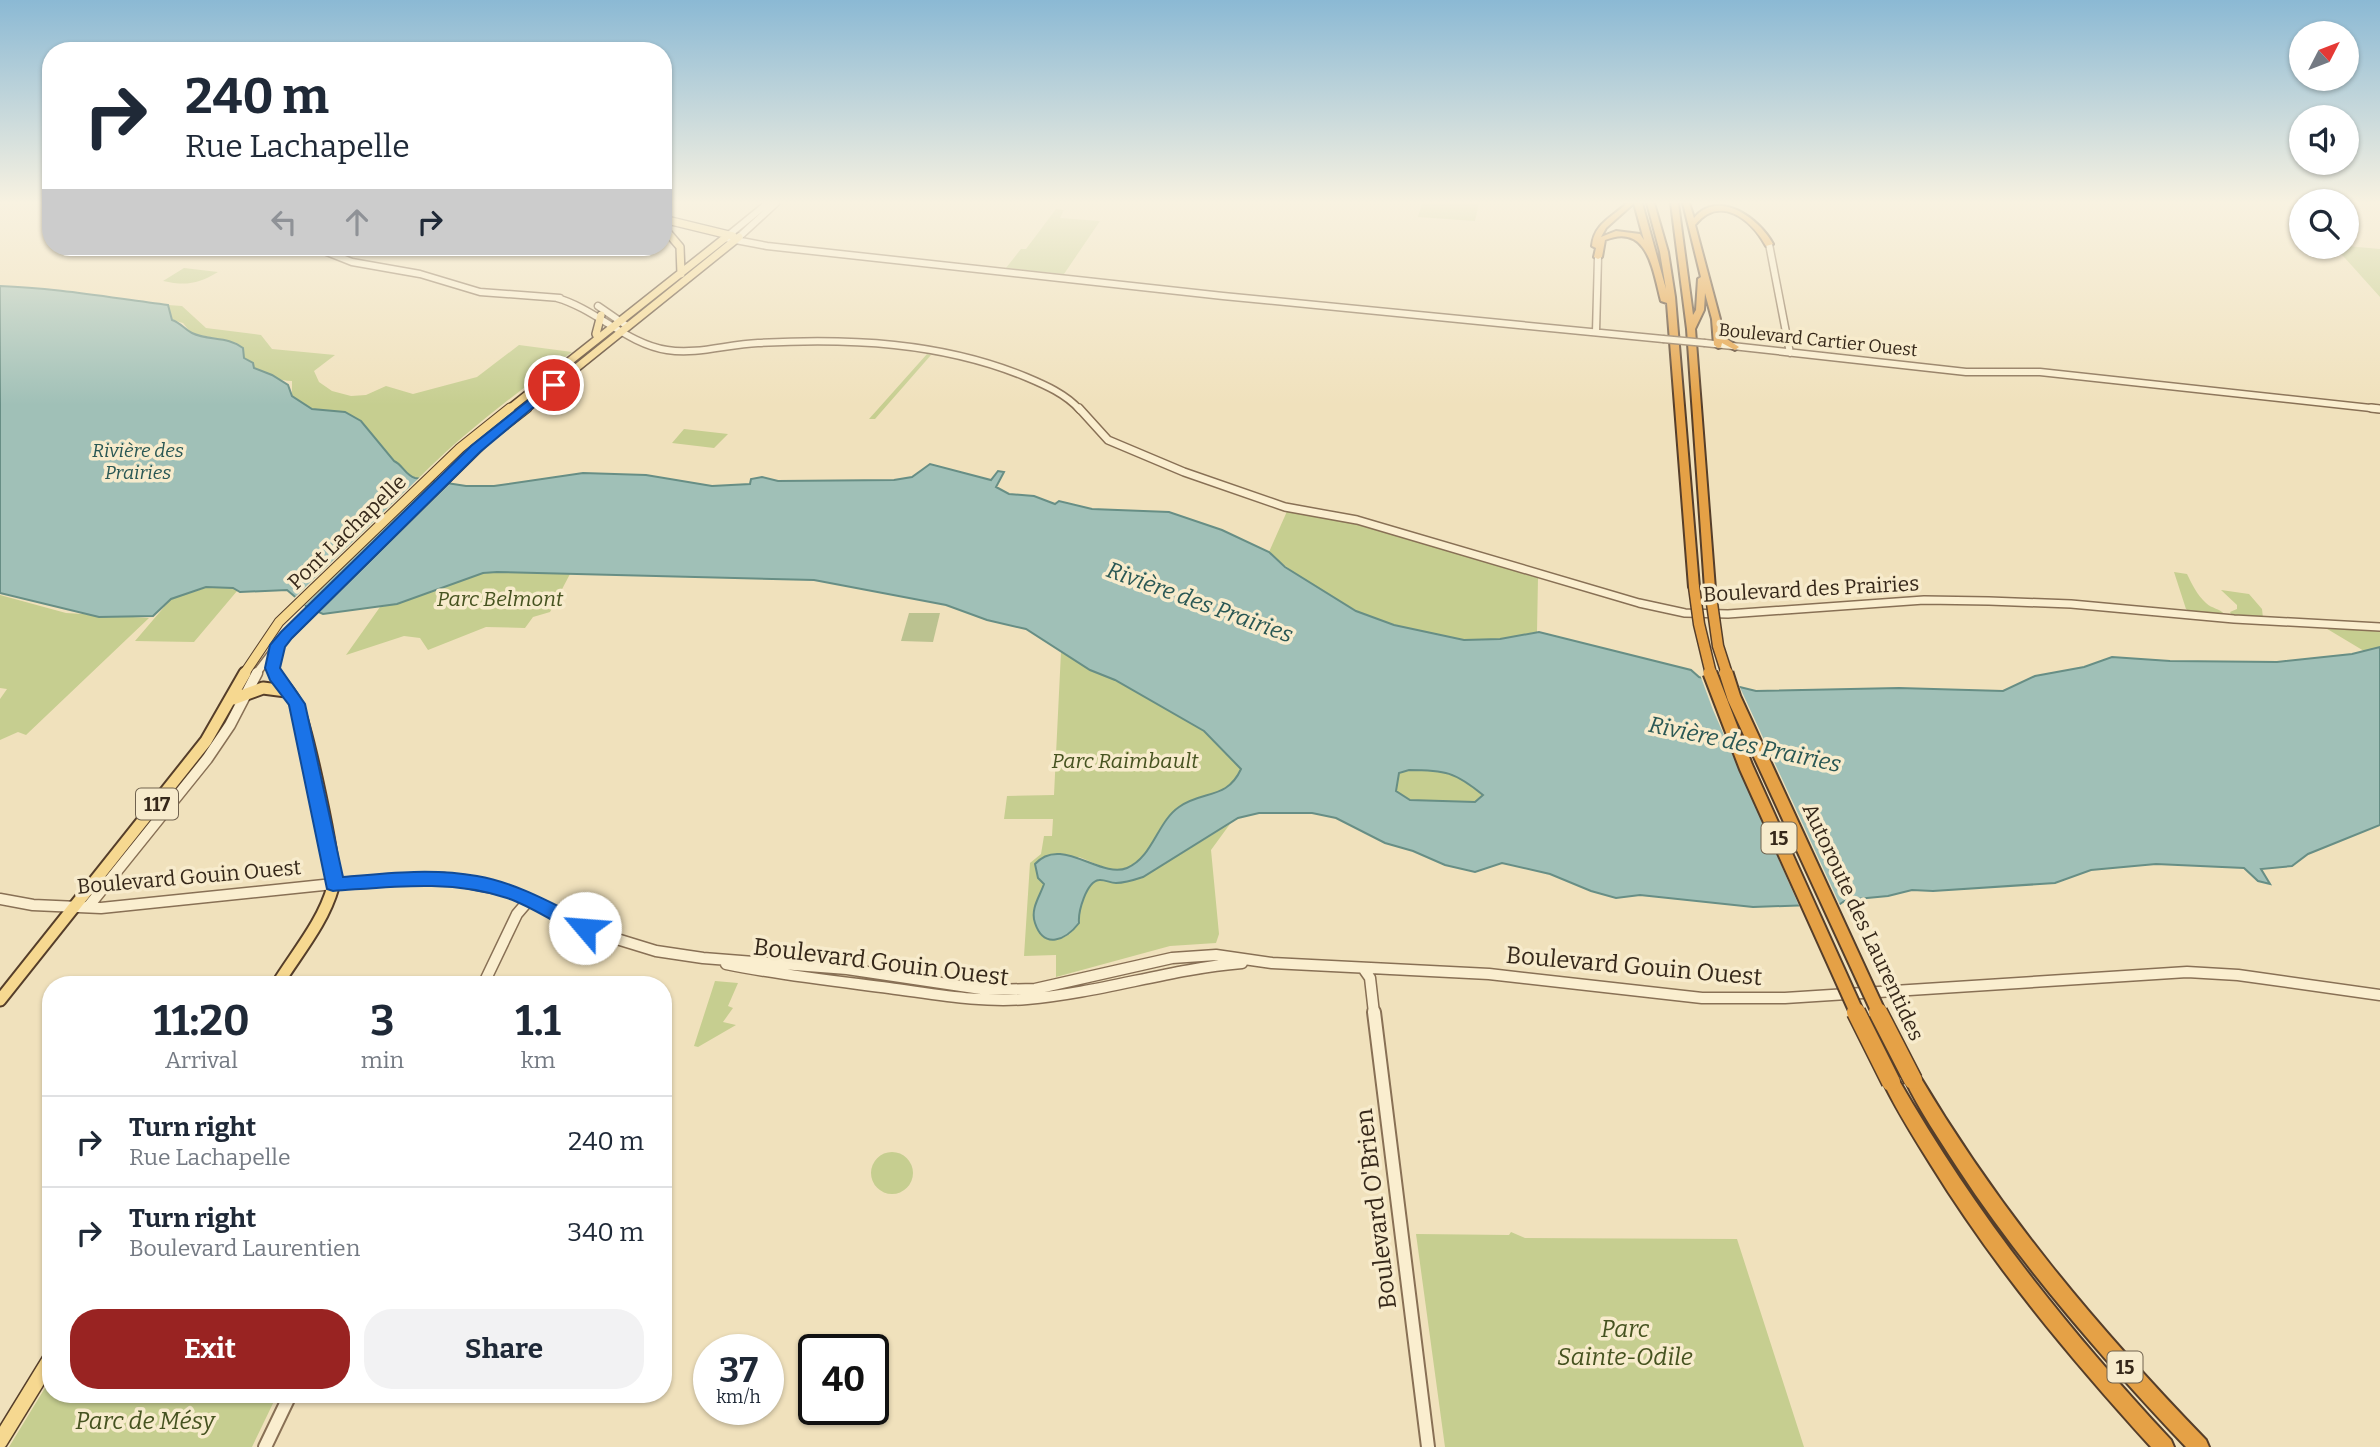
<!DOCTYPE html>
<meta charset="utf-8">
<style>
:root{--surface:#fff;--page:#f2f2f3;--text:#1f2937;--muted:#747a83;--line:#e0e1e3;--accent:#992322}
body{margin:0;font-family:Bitter,serif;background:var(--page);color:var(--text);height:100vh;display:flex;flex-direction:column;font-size:26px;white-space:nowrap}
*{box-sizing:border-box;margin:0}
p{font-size:23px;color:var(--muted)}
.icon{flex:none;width:38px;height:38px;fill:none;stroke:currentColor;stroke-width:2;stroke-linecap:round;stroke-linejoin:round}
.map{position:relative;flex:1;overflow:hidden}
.drawer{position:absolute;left:42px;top:976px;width:630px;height:427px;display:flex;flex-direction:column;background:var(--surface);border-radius:28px;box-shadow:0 2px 5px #0004}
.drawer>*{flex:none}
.banner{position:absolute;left:42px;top:42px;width:630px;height:214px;border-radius:28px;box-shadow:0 2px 5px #0004;background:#fff;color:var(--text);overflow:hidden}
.needle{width:46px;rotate:48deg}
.tools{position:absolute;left:2289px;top:21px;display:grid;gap:14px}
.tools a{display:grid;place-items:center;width:70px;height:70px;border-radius:50%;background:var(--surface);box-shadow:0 2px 5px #0004;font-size:35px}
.speed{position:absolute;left:693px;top:1334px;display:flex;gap:14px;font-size:35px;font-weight:700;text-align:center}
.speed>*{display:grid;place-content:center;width:91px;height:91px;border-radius:50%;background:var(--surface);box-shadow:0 2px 5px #0004;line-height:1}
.speed small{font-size:18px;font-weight:400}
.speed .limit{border:4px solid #111;border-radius:10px;background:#fff;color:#111}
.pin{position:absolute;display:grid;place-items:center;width:60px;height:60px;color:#fff;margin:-30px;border:4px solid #fff;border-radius:50%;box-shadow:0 2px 7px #0007}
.me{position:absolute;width:77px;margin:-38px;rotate:297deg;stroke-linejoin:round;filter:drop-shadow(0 0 5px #0008)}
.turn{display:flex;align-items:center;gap:24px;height:147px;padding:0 28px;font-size:32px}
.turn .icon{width:91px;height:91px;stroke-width:2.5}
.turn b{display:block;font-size:49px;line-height:60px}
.lanes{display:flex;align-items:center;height:66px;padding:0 28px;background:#0003;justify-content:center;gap:35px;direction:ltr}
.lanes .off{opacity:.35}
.eta{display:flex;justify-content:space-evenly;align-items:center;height:119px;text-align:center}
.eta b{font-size:42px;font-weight:700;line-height:49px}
.primary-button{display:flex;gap:14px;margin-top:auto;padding:14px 28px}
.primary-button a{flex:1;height:80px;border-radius:28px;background:var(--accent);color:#fff;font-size:28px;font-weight:700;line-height:80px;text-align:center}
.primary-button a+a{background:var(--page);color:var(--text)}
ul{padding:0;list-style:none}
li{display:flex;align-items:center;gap:21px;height:91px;padding:0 28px;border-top:2px solid var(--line)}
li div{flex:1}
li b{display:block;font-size:26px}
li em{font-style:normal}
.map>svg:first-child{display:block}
.green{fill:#c6ce90}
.cemetery{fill:#bbc290}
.water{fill:#a0c0b7;stroke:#678e85;stroke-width:2;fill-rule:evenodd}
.pier{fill:#f0e1bc}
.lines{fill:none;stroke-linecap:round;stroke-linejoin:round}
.minor-far3-casing{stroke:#887055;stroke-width:9}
.minor-far2-casing{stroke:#887055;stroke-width:10}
.minor-far1-casing{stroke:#887055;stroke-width:13}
.minor-casing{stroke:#887055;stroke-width:16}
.major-far3-casing{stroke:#553e2a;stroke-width:10}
.major-far2-casing{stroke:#553e2a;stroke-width:11}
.major-far1-casing{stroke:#553e2a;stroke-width:15}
.major-casing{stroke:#553e2a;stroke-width:18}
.highway-casing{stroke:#553e2a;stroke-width:4}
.minor-far3{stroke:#faeecf;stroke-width:6}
.minor-far2{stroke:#faeecf;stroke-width:7}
.minor-far1{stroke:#faeecf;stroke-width:10}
.minor{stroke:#faeecf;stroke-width:12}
.major-far3{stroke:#f6d890;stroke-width:7}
.major-far2{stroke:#f6d890;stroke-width:9}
.major-far1{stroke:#f6d890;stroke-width:11}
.major{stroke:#f6d890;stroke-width:15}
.highway{fill:#e5a146;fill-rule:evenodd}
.minor-bridge-casing{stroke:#887055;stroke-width:9;stroke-linecap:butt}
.highway-bridge-far2-casing{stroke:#553e2a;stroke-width:13;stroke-linecap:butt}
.highway-bridge-far1-casing{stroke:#553e2a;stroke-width:17;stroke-linecap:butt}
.highway-bridge-casing{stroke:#553e2a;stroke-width:21;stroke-linecap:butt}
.minor-bridge{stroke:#faeecf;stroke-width:6}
.highway-bridge-far2{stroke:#e5a146;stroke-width:10}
.highway-bridge-far1{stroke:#e5a146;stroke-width:13}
.highway-bridge{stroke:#e5a146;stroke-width:18}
.route{fill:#1a73e8;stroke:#114b97;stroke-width:2}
.labels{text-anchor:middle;stroke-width:7;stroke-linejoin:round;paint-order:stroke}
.far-street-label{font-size:18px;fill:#36281a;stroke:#f7ebcc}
.far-water-label{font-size:19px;font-style:italic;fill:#295754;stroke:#f7ebcc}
.shield{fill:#f7ebcc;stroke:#70624f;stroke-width:2}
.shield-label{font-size:19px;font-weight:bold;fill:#36281a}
.street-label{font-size:21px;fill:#36281a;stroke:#f7ebcc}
.park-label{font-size:21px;font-style:italic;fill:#465320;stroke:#f7ebcc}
.water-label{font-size:23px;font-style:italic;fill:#295754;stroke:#f7ebcc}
.near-street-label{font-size:24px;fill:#36281a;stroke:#f7ebcc}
.near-park-label{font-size:24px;font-style:italic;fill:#465320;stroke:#f7ebcc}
</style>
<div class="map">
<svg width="2380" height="1447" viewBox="0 0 2380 1447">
<rect width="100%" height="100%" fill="#f0e1bc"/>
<path class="green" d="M1422 203H1479L1475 221 1418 217Z
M1056 209 1064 210 1060 218 1100 221 1064 274 1006 268 1021 249H1026Z
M2347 246 2380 249V297L2335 247Z
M184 268 218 272C198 284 186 286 163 281Z
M168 305 182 306 206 328 261 335 272 349 335 355 314 371 319 382 332 391 351 396 366 395 386 386 413 394 477 377 519 345 572 352C518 392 465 431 418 479 406 476 405 466 394 461L361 421 345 412 312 409 292 396V381C280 381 263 375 253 368V363L244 358 237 343 191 333 183 323 172 320Z
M927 354 931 355 875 419H869Z
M684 429 728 434 714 448 672 443Z
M1288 509 1334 516 1538 578 1537 632C1513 636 1488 642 1462 640 1392 634 1321 599 1269 552Z
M497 572 570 574 550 612 533 617 525 628 486 627 428 650 420 638 404 636 346 655 380 607C419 600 457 575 497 572Z
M2174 572 2187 574C2192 584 2197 595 2206 603 2212 609 2220 608 2225 615L2192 613 2186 609Z
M205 588H232L237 591 194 642 135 641 171 599Z
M2221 590 2249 594 2262 609 2263 618 2232 616 2230 612 2237 609V605Z
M0 595 66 613 149 618 26 735 18 732 0 740V699L7 689 0 688Z
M2324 627 2380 630V647L2364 651Z
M1061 652 1129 678 1209 728 1242 769C1225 803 1192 793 1171 815 1156 830 1148 862 1126 869 1111 873 1093 862 1079 857L1038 878 1044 884 1038 898 1035 924C1048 937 1052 945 1070 934 1074 922 1086 882 1099 880 1104 879 1110 883 1115 883 1125 883 1134 880 1143 877L1230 824 1211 850 1219 934 1216 943 1170 946 1056 977V955L1024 956 1030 863 1041 854 1044 836H1052L1053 819H1004L1007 796 1054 795Z
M1409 770C1445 770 1455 772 1483 795L1475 802 1411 800 1396 791 1399 773Z
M715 981 738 983 728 1006 733 1008 723 1022 736 1025 698 1047 694 1046Z
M871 1173a21 21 0 1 1 42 0a21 21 0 1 1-42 0Z
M1511 1232 1525 1238 1737 1239 1804 1447H1445L1416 1234 1509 1235Z
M51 1378V1395H277L252 1447H9Z"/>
<path class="cemetery" d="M909 613H940L933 642 901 641Z"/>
<path class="water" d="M0 286C56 288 112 298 168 305L172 320C181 323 184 329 192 333 208 341 228 336 243 348L244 358 253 363 254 368 272 375 288 385 292 396 312 409 345 412 361 421 394 461C403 465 405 475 415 478L466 486H494L583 473 646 475 712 486 750 484 751 479 762 477 778 481 894 480 912 477 930 464 991 480 998 471 1004 472 996 487 1009 494 1034 496 1055 504 1059 501 1092 509 1169 512 1222 530 1269 552 1285 567 1356 611 1394 625 1464 640 1500 639 1539 632 1691 670 1699 677 1756 691 1899 688 2003 691 2035 676 2084 667 2112 657 2170 661 2277 662 2352 654 2380 647V825L2308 854 2292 866 2261 869 2270 884 2258 881 2244 868 2156 864 2091 870 2055 883 1933 891 1912 890 1888 896 1846 900 1840 904 1753 907 1640 895 1616 898 1591 891 1550 874 1502 863 1475 872 1445 865 1413 851 1385 843 1336 818 1312 813H1259L1238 818 1143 877C1134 880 1125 883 1116 883 1110 883 1104 879 1099 880 1086 882 1078 912 1079 923 1066 940 1044 950 1035 923 1030 909 1040 896 1044 884L1038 878 1035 864C1061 835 1100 879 1127 868 1153 857 1157 822 1179 807 1203 790 1227 800 1241 769L1204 731 1115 680 1090 670 1026 629 987 620 946 605 814 580 497 572 483 573 397 604 323 614 307 607 287 590 240 592 233 588 206 587 171 599 153 616 99 617 0 593ZM1409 770C1445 770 1455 772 1483 795L1475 802 1410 800 1396 791 1399 773Z"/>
<path class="pier" d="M421 476 434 477 302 608 293 599Z
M1699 672 1737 681 1841 907 1800 908 1713 710Z"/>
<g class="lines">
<defs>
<path id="minor-far3" d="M739 237 776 203
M725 238 767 246 1223 296 1663 339
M725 238 768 203
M1769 244 1790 353
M314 247 352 262 420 274 480 292 560 298
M557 298C596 309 627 344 667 350 697 355 728 344 758 343 849 338 941 342 1026 377 1045 385 1066 394 1080 410
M598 306 627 326
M1596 332 1598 257
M1705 343 1966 372H2040L2380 409"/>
<path id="minor-far2" d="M1079 408 1108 440 1184 472 1285 507 1357 520 1639 603 1685 613 1728 614 1924 600 1989 601 2071 604 2234 619 2380 627
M2371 408 2380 409
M256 674 278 645"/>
<path id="minor-far1" d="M0 899 33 905 101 908 333 884 443 878 509 891 594 932 656 951 703 958 847 969 988 990 1035 989 1172 958 1216 955 1272 963 1489 974 1702 998H1785L2187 972 2238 975 2380 995
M88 907 207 759 230 725 257 673
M726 964C780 975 835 981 889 988 935 994 981 1003 1027 999 1100 993 1169 969 1242 963
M1363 968 1370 978 1374 1013
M483 985 517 914 529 900"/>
<path id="minor" d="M1374 1012 1428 1447
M265 1447 290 1395"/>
<path id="major-far3" d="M663 219 733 236
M663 227 680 247 681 274
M598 338 596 334 601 315
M508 410 725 238
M524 410 739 237"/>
<path id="major-far2" d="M244 674 279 622 460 448 510 408
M276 674 274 666 278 645 487 439 527 408"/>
<path id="major-far1" d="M275 673C281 684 291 692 296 704 306 726 338 867 333 887 323 923 296 954 277 985
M233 699 263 688 286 691
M0 1000 206 741 245 673"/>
<path id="major" d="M0 1441 51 1358"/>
<path id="highway" d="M1627 203H1642L1666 289 1660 252 1647 203H1654L1668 252 1675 297 1699 587 1694 590 1689 587 1667 303 1661 301C1653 271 1648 222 1605 240L1602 257 1598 259 1594 257 1596 248 1592 246C1594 223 1613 217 1627 203ZM1634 203 1644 240 1640 234 1616 231 1601 237 1606 228Z
M1671 203H1678L1693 315 1696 310 1698 279 1701 277 1683 203H1689L1694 218C1718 188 1760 219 1773 244L1766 246C1751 219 1720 194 1695 225L1720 319 1721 335 1739 347 1735 350 1722 343 1721 347 1718 348 1714 345 1712 319 1705 293 1704 310 1695 329 1715 589 1710 592 1705 589 1687 329Z
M1913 1073 1919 1075C2001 1213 2095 1325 2206 1440L2209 1447H2186C2103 1359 2023 1268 1957 1167 1939 1139 1919 1110 1905 1080L1907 1075Z
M1891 1075 1897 1077C1975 1213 2064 1325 2171 1440L2174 1447H2151C2071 1359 1994 1267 1931 1165 1914 1138 1897 1111 1883 1082L1885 1077Z"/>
</defs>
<use href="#minor-far3" class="minor-far3-casing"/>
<use href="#minor-far2" class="minor-far2-casing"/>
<use href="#minor-far1" class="minor-far1-casing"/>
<use href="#minor" class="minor-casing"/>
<use href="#major-far3" class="major-far3-casing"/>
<use href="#major-far2" class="major-far2-casing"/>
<use href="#major-far1" class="major-far1-casing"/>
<use href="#major" class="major-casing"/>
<use href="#highway" class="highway-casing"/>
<use href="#minor-far3" class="minor-far3"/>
<use href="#minor-far2" class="minor-far2"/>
<use href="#minor-far1" class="minor-far1"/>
<use href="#minor" class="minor"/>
<use href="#major-far3" class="major-far3"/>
<use href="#major-far2" class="major-far2"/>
<use href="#major-far1" class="major-far1"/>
<use href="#major" class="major"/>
<use href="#highway" class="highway"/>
<defs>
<path id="minor-bridge" d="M1663 339 1705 343"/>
<path id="highway-bridge-far2" d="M1694 587 1699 624 1711 674
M1710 589 1718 646 1727 674"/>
<path id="highway-bridge-far1" d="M1710 673 1746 767 1857 1013
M1726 673 1734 698 1879 1013"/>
<path id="highway-bridge" d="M1856 1012 1891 1082
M1878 1012 1913 1080"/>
</defs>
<use href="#minor-bridge" class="minor-bridge-casing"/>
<use href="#highway-bridge-far2" class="highway-bridge-far2-casing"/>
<use href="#highway-bridge-far1" class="highway-bridge-far1-casing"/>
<use href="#highway-bridge" class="highway-bridge-casing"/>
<use href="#minor-bridge" class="minor-bridge"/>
<use href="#highway-bridge-far2" class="highway-bridge-far2"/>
<use href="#highway-bridge-far1" class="highway-bridge-far1"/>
<use href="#highway-bridge" class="highway-bridge"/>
</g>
<linearGradient id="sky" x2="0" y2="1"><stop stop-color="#8bb9d4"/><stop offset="0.5" stop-color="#f8f2e1"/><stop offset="1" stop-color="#f8f2e1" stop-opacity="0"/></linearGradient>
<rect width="2380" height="405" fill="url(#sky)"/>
<path class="route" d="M550 383 560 385 480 452 292 638 285 647 280 668 305 704 343 877C387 873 433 868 477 876 518 883 555 905 592 923L595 928 592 933 585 936C558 926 534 907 507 898 451 879 391 887 333 891L327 889 289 705 270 680 265 668 270 645 281 632 471 446Z"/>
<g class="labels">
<g class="far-street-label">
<text transform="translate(1818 340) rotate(6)" y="6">Boulevard Cartier Ouest</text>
</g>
<g class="far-water-label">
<text x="138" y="457">Rivière des<tspan x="138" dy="22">Prairies</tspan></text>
</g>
<g class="shield">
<rect x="136" y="788.5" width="42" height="31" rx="5"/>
<rect x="1761.5" y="822.5" width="35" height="31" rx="5"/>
<rect x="2107.5" y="1351.5" width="35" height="31" rx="5"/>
</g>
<g class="shield-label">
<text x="157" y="811">117</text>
<text x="1779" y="845">15</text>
<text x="2125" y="1374">15</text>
</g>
<g class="street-label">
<text transform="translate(347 532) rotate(-44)" y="7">Pont Lachapelle</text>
<text transform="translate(1811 589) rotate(-3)" y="7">Boulevard des Prairies</text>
<text transform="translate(189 877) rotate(-5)" y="7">Boulevard Gouin Ouest</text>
<text transform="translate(1863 922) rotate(65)" y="7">Autoroute des Laurentides</text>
</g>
<g class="park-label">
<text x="500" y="606">Parc Belmont</text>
<text x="1125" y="768">Parc Raimbault</text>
</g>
<g class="water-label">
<text transform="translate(1200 602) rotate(20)" y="8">Rivière des Prairies</text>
<text transform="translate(1745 744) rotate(12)" y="8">Rivière des Prairies</text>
</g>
<g class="near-street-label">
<text transform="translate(881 962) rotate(7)" y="8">Boulevard Gouin Ouest</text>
<text transform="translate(1634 966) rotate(5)" y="8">Boulevard Gouin Ouest</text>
<text transform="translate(1376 1209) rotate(-97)" y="8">Boulevard O'Brien</text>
</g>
<g class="near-park-label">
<text x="1625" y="1337">Parc<tspan x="1625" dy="28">Sainte-Odile</tspan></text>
<text x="145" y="1429">Parc de Mésy</text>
</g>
</g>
</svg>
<div class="tools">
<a><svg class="needle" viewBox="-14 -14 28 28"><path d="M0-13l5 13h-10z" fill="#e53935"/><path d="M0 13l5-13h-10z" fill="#747a83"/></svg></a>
<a><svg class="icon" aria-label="sound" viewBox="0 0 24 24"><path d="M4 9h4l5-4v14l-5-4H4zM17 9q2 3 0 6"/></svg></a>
<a><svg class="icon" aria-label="search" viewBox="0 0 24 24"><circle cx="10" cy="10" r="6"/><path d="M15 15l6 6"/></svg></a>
</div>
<div class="speed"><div>37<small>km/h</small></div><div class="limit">40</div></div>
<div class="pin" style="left:554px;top:385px;background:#d93025"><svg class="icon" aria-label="arrive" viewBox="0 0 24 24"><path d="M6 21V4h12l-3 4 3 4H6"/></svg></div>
<svg class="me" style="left:585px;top:928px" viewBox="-20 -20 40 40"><circle r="19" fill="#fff"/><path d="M0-13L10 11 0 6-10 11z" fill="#1a73e8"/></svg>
<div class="banner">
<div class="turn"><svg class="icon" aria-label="right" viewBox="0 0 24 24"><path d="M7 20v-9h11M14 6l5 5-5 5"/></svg><div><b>240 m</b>Rue Lachapelle</div></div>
<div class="lanes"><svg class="icon off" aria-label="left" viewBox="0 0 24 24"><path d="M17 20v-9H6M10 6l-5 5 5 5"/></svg><svg class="icon off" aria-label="ahead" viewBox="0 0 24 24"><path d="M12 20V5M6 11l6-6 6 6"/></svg><svg class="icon" aria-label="right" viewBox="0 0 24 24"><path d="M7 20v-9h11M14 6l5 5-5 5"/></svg></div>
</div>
<section class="drawer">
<div class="eta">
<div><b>11:20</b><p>Arrival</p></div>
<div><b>3</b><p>min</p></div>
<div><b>1.1</b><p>km</p></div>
</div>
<ul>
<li><svg class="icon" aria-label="right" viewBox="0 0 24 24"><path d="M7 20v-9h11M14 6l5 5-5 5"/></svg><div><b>Turn right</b><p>Rue Lachapelle</p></div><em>240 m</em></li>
<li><svg class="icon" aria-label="right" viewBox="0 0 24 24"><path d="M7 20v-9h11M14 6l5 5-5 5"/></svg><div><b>Turn right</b><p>Boulevard Laurentien</p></div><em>340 m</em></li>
</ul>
<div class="primary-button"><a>Exit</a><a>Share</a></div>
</section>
</div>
